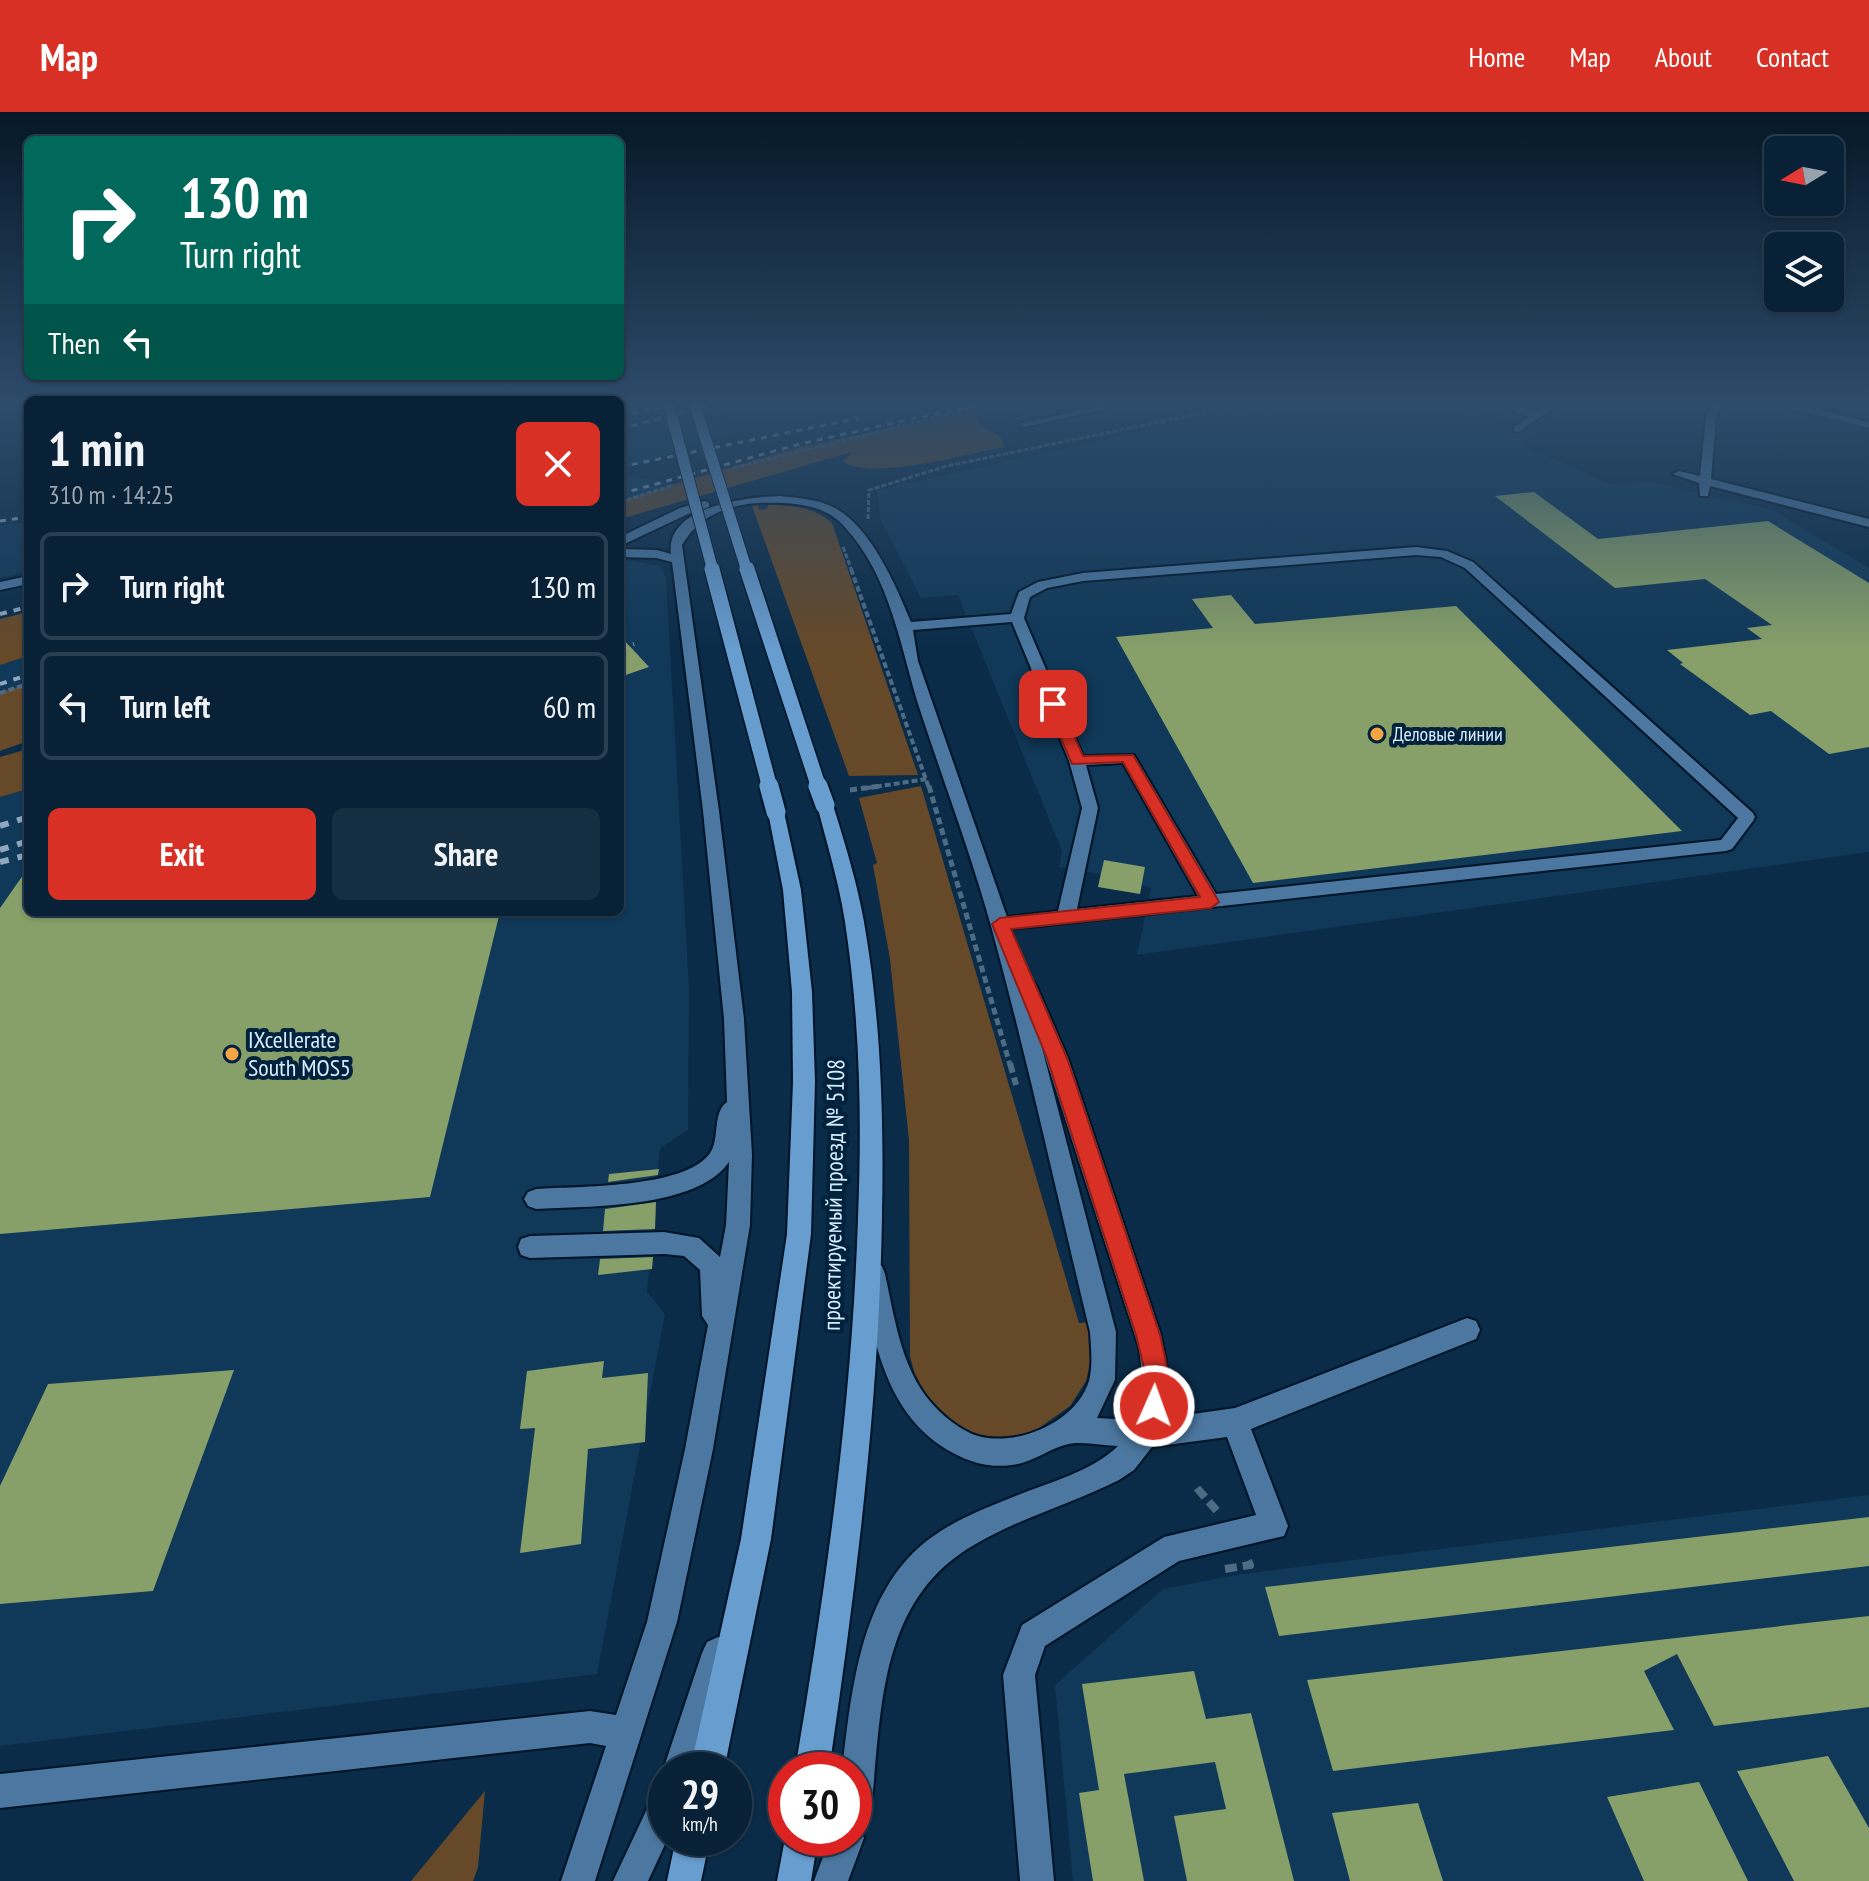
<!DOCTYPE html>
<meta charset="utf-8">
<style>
:root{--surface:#082136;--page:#162e42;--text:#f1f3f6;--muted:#98a3ad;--line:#293e51;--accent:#d93025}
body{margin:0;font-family:"PT Sans Narrow",sans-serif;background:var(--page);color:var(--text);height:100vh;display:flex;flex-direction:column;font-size:30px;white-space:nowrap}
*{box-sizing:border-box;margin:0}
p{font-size:26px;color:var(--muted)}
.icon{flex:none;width:44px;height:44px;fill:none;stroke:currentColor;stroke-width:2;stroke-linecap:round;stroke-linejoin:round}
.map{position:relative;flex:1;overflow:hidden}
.details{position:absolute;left:24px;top:284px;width:600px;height:520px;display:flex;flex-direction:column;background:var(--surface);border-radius:12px;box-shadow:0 2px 6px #0004,0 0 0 2px var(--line)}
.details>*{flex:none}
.hud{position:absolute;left:24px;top:24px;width:600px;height:244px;border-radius:12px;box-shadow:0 2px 6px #0004,0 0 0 2px var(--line);background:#00695c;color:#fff;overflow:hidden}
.needle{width:52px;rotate:260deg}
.buttons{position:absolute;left:1764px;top:24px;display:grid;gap:16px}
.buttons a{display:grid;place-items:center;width:80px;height:80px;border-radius:12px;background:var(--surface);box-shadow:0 2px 6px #0004,0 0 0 2px var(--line);font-size:40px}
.speed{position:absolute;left:648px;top:1640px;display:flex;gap:16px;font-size:40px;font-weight:700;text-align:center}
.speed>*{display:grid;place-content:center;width:104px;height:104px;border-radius:50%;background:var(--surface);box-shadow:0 2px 6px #0004,0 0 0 2px var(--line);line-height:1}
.speed small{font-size:20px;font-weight:400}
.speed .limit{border:12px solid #d22;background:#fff;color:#111}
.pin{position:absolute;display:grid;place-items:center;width:68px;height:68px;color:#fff;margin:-34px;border-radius:16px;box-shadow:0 4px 12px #0006}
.me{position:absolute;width:88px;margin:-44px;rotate:2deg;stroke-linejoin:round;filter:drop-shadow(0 0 6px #0008)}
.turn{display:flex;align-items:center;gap:28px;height:168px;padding:0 24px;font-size:36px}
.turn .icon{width:104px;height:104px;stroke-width:2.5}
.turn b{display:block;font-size:56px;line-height:68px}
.then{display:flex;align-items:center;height:76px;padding:0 24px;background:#0003;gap:16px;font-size:30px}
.round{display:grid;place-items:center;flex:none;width:84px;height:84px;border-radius:12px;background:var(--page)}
.summary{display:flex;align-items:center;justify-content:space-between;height:136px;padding:0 24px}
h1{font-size:48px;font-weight:700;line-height:60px}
.primary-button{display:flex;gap:16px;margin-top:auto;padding:16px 24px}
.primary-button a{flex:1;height:92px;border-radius:12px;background:var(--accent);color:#fff;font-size:32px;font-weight:700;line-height:92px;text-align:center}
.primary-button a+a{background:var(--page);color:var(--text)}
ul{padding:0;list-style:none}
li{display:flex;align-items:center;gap:24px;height:108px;margin:0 16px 12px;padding:0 8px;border:4px solid var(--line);border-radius:12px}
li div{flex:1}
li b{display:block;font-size:30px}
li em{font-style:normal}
header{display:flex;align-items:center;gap:48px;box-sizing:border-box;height:112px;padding:0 40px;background:var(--accent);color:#fff}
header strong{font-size:38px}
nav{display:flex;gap:44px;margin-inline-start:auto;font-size:28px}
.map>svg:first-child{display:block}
.built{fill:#103858}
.green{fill:#664929}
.building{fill:#879f69}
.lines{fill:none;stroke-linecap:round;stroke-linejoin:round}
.minor-casing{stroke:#001427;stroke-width:4}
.major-casing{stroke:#001427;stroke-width:4}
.path-far4{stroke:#4e6b84;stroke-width:3;stroke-dasharray:5 2;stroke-linecap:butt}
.path-far3{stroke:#4e6b84;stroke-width:4;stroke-dasharray:6 3;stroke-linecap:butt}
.path-far2{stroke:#4e6b84;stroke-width:5;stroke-dasharray:7 4;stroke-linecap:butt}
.path-far1{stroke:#4e6b84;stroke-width:6;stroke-dasharray:10 5;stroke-linecap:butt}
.path{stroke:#4e6b84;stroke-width:8;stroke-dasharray:12 6;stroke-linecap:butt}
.minor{fill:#4b77a0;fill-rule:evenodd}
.major{fill:#689dcf;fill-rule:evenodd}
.rail-far2{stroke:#8fa8bd;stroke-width:3;stroke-dasharray:6 6;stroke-linecap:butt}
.rail-far1{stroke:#8fa8bd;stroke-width:4;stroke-dasharray:7 7;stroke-linecap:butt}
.rail{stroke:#8fa8bd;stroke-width:6;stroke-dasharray:9 9;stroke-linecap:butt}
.major-bridge-far2-casing{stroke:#001427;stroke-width:13;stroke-linecap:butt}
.major-bridge-far1-casing{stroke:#001427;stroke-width:18;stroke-linecap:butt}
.major-bridge-casing{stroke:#001427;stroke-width:23;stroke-linecap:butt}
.major-bridge-far2{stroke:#689dcf;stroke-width:11}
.major-bridge-far1{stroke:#689dcf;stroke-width:15}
.major-bridge{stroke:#689dcf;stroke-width:19}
.route{fill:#d93025;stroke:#8d1f18;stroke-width:2}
.poi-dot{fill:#f4a443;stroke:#01223d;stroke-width:3}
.labels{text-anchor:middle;stroke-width:8;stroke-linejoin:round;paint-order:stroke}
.far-poi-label{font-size:20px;fill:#d9ecfe;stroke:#01223d;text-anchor:start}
.poi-label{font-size:24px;fill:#d9ecfe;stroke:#01223d;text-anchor:start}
.street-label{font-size:24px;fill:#d9ecfe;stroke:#01223d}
</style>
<header>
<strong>Map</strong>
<nav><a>Home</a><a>Map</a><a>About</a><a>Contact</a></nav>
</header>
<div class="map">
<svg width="1869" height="1769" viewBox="0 0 1869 1769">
<rect width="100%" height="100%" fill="#0a2c48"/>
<path class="built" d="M1087 290H1169L1026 319 1006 307Z
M1275 290H1452L1502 313 1533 321 1520 332 1612 373 1648 370 1770 397 1869 456V740L1137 843 1151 776 1142 773 1139 782 1098 775 1100 762 1059 755 1062 739 958 483 921 486 880 406 878 378Z
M712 296 732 320 620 358V314Z
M625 363 676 372 620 389V365Z
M28 410V459L0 466V413Z
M620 447 660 454 666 466 689 876 688 1018 660 1036 647 1180 665 1202 597 1562 0 1634V685L28 677V800H620Z
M28 544V572L0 580V553Z
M1869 1383V1769H1073L1055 1573 1163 1477 1242 1462Z"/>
<path class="green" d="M975 299 981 314 1001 325 1004 335C972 341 867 370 843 349L852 340 620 407V389L791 337Z
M758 393 759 398 767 397 768 393C790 393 815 395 832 411L918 663 849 664 752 394Z
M28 500V544L0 553V507Z
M28 572V629L0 639V580Z
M28 637V677L0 685V645Z
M921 674 1079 1211 1090 1210 1093 1238 1086 1269 1070 1294 1032 1321 998 1327 966 1320 942 1303 919 1278 910 1244 909 1028 890 847 873 753 877 751 859 686Z
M485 1679 478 1755 473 1769H411Z"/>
<path class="building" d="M1534 380 1598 427 1768 409 1869 471V635L1829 642 1771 599 1750 603 1680 552 1683 551 1667 538 1762 527 1747 516 1772 513 1705 467 1615 476 1495 384Z
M1231 483 1255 512 1456 494 1682 719 1253 771 1116 525 1213 516 1192 487Z
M620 524 638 543 649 555 620 565Z
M1104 748 1145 755 1140 782 1098 775Z
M28 756V800H500L430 1085 0 1122V796Z
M659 1057 658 1063 608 1070 609 1062Z
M656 1090 655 1117 603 1119 605 1097Z
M653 1145 652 1157 598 1163 600 1147Z
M604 1249 602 1266 648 1261 645 1330 588 1337 581 1432 520 1441 535 1316 520 1317 527 1259Z
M234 1258 153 1479 0 1492V1374L48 1272Z
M1869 1405V1454L1279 1524 1265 1475Z
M1869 1504V1595L1714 1614 1677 1542 1644 1559 1674 1618 1333 1659 1307 1568Z
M1194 1559 1206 1607 1251 1601 1294 1769H1187L1174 1704 1226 1697 1215 1650 1124 1662 1144 1769H1093L1079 1681 1099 1678 1082 1572Z
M1828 1644 1869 1716V1769H1794L1737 1659Z
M1699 1670 1748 1769H1644L1607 1685Z
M1418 1691 1443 1769H1350L1332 1701Z"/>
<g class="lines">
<defs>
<path id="minor" d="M1116 290H1136L1024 315 1019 312Z
M1495 290H1509L1536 300 1551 290H1563L1518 320 1514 319V315L1529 305Z
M1714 290H1724L1716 305 1711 367 1869 407V415L1710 374 1708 384H1700L1699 371 1673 362 1679 359 1700 364 1706 305Z
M1765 290H1783L1869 310V316Z
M780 384C798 386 818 387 835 396 872 417 895 472 911 510L1011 502 1019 480 1038 470 1083 461 1416 435 1447 439 1473 450 1753 701 1755 705 1753 709 1732 737 1726 739 1011 817 1024 869 1034 870 1037 875 1068 946 1161 1223 1170 1271 1164 1306 1235 1296 1467 1206 1476 1209 1480 1218 1476 1227 1251 1317 1288 1414 1284 1424 1179 1449 1045 1534 1035 1563 1054 1769H1020L1003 1563 1022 1513 1164 1425 1256 1403 1227 1325 1152 1335 1134 1358 1119 1368C1072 1392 1019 1406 974 1433 877 1489 882 1600 871 1699L866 1711 859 1714 864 1726 848 1769H814L830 1726H854V1658H842C851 1585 858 1496 913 1441 939 1415 975 1400 1008 1387 1043 1372 1090 1361 1118 1334 1104 1334 1083 1329 1069 1332 1049 1336 1033 1351 1012 1353 991 1356 971 1351 953 1341 886 1305 874 1230 861 1162L864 1154 873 1151 882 1154 885 1162C894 1203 900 1248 925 1283 937 1299 958 1318 978 1324 1018 1335 1076 1310 1089 1269 1093 1253 1091 1236 1090 1220 1057 1085 1028 948 991 814 971 742 944 671 921 601 900 537 892 465 843 413 821 390 787 390 758 391 726 393 698 405 682 433L719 699 744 907 752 1043 750 1113 713 1337 677 1510 595 1769H561L606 1634 590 1631 0 1696V1662L590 1599 616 1603 647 1510 685 1337 708 1213 702 1204 700 1158 684 1144 664 1142 530 1146 521 1143 518 1135 521 1127 530 1124 664 1120 699 1126 720 1145 726 1113 729 1050C697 1097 588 1094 536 1097L528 1094 524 1087 528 1080 536 1077C576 1074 685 1077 710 1041 720 1027 712 1000 727 990L724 907 703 699 672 450 656 446 620 445V437L657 438 671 442C665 394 747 385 780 384ZM1416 443 1441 445 1465 456 1738 706 1721 728 1216 782 1134 643 1083 644 1024 506 1030 485 1047 476 1083 469ZM1012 510 1069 649 1082 696 1058 799 1007 805 918 549 913 518ZM1123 651 1198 784 1077 797 1098 696 1086 653ZM1041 932 1139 1236 1143 1271 1136 1308 1097 1306 1115 1268 1116 1220Z
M705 389 709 391V395L688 402 620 434V425L680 396Z
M28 464V472L0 478V470Z
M718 1525 729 1530 734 1541 697 1658H666V1664L663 1658 702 1541 707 1530Z
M666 1677V1726H668L648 1769H613L654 1682Z"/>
<path id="major" d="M825 688 833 693C845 732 857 770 864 810 881 907 884 1006 882 1105 879 1291 856 1475 829 1658H795C826 1475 852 1292 858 1106 862 1007 860 908 845 810 839 771 827 732 817 693Z
M776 695 784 700 801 778 812 880 815 970 811 1122 771 1427 724 1658H690L741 1427 787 1122 793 970 792 880 783 778 768 700Z
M786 1721V1726H818L811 1769H777Z
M676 1726H710L701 1769H667Z"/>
</defs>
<use href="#minor" class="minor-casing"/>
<use href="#major" class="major-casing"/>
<path class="path-far4" d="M970 290 977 295 1001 290
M620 298 650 292
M733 356 977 295
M620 390 674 373
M868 407 869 378 947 354 1256 290
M843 435 852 459"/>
<path class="path-far3" d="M851 457 929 676
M0 581 28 572
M867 676 927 667"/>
<path class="path-far2" d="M929 674 1010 953
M850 678 881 674"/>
<path class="path-far1" d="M1010 951 1016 973"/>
<path class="path" d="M1197 1376 1217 1399
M1225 1457 1250 1453 1246 1444"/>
<use href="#minor" class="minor"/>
<use href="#major" class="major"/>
<path class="rail-far2" d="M620 303 667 294
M620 317 725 290
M620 355 859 306
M620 382 796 333 987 290
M0 409 28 405"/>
<path class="rail-far1" d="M0 502 28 495
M620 537 634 532
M0 572 28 563"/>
<path class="rail" d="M0 714 28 705
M0 738 28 729
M0 750 28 743"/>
<defs>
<path id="major-bridge-far2" d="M668 290 713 459
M694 290 747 459"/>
<path id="major-bridge-far1" d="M712 457 770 676
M747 457 819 676"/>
<path id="major-bridge" d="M769 674 776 700
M818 674 825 693"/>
</defs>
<use href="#major-bridge-far2" class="major-bridge-far2-casing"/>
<use href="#major-bridge-far1" class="major-bridge-far1-casing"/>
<use href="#major-bridge" class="major-bridge-casing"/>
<use href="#major-bridge-far2" class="major-bridge-far2"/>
<use href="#major-bridge-far1" class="major-bridge-far1"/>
<use href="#major-bridge" class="major-bridge"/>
</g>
<linearGradient id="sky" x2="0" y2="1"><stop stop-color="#061828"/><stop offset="0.54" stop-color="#2d4b6a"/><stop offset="1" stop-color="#2d4b6a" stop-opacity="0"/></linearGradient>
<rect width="1869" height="538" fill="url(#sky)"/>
<path class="route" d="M1053 588 1060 592 1083 644 1133 643 1219 790 1211 796 1011 817 1067 946 1160 1223C1166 1249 1174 1276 1163 1303L1154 1306 1145 1303 1142 1294 1145 1260 1136 1223 1047 946 992 812 1000 806 1200 785 1123 650 1072 652 1046 592Z"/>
<g class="poi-dot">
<circle cx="1377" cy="622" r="8"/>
<circle cx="232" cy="942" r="8"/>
</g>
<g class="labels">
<g class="far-poi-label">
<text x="1393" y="629">Деловые линии</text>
</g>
<g class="poi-label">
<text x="248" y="936">IXcellerate<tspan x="248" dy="28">South MOS5</tspan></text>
</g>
<g class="street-label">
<text transform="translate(834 1083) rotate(-89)" y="8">проектируемый проезд № 5108</text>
</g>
</g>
</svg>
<div class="buttons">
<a><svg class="needle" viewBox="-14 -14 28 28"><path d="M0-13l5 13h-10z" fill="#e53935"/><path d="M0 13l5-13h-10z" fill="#98a3ad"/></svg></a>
<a><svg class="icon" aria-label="layers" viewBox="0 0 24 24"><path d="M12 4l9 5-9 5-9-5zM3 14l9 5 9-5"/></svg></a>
</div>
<div class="speed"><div>29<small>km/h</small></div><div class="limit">30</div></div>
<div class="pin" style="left:1053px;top:592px;background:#d93025"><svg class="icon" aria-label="arrive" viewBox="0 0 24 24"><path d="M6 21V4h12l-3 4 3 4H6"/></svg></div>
<svg class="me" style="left:1154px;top:1294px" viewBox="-20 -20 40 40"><circle r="17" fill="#d93025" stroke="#fff" stroke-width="3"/><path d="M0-11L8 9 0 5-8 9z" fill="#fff"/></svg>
<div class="hud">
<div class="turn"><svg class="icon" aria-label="right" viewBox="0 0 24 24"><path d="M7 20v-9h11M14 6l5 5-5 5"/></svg><div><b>130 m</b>Turn right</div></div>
<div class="then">Then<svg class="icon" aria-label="left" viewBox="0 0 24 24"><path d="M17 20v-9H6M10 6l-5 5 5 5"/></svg></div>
</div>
<section class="details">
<div class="summary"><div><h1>1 min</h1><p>310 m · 14:25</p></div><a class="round" style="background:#d93025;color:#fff"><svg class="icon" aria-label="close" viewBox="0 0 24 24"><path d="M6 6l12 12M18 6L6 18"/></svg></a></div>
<ul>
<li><svg class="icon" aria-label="right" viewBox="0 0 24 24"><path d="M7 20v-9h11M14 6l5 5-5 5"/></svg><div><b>Turn right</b></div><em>130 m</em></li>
<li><svg class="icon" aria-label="left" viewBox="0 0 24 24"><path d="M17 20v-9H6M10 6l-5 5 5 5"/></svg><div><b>Turn left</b></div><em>60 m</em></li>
</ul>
<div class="primary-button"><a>Exit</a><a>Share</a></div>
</section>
</div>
